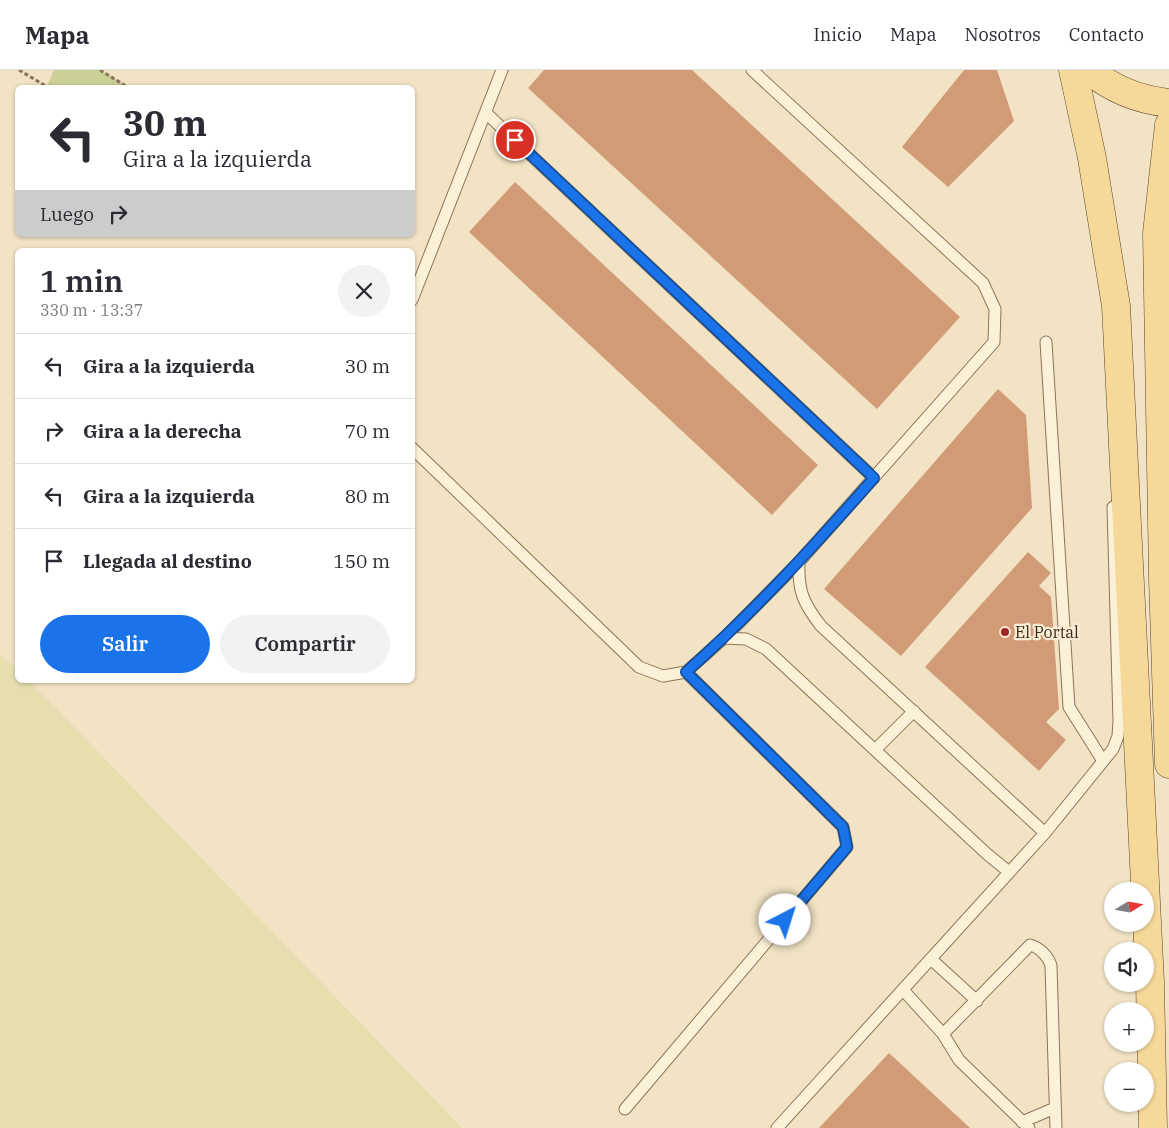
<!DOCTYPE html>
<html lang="es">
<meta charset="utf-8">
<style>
:root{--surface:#fff;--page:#f2f2f3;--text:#2b2b33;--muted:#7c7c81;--line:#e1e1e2;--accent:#1a73e8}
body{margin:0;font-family:"IBM Plex Serif",serif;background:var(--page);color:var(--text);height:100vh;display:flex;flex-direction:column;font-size:19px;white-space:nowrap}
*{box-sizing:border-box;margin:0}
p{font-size:16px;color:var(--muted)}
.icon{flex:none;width:28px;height:28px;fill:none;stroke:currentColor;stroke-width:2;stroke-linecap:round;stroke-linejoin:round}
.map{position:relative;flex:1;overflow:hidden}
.panel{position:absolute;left:15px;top:178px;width:400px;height:435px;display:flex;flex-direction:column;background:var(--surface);border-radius:8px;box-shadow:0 1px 4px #0004}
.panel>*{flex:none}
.top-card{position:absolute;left:15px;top:15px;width:400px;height:152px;border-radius:8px;box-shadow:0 1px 4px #0004;background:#fff;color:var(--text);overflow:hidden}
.needle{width:32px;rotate:79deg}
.fabs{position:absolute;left:1104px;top:812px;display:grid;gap:10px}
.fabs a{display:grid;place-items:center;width:50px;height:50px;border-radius:50%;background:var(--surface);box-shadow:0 1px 4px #0004;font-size:25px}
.pin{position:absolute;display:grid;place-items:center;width:42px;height:42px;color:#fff;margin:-21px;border:2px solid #fff;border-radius:50%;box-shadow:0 1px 5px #0007}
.me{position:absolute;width:55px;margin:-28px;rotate:40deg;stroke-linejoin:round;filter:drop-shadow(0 0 4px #0008)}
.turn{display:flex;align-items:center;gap:18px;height:105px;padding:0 25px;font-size:22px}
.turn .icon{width:65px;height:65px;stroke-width:2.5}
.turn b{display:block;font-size:35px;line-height:42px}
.then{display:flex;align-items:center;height:48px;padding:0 25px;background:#0003;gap:10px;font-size:19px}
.round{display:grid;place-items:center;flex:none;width:52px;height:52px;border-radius:26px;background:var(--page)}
.summary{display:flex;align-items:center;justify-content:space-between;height:85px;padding:0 25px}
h1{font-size:30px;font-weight:600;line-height:38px}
.button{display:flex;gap:10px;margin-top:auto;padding:10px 25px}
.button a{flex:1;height:58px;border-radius:30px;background:var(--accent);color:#fff;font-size:20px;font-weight:600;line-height:58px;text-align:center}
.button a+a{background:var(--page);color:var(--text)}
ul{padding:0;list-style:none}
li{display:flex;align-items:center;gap:15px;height:65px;padding:0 25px;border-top:1px solid var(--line)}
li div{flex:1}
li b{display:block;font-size:19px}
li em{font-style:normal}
header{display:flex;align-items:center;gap:30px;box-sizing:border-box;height:70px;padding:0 25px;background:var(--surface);border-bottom:1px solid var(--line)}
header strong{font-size:24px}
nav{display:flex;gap:28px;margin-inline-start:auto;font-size:18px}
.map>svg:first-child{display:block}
.farmland{fill:#e7deb0}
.green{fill:#cbd096}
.building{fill:#d29b77}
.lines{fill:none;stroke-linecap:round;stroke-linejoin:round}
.service-casing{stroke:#8d7459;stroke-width:13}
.primary-casing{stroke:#5b422d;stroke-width:29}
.path{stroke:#8d7459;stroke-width:3;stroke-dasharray:4 2.5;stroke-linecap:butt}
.service{stroke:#fbf0d8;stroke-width:11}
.primary{stroke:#f6d899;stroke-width:28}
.route-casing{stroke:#114b97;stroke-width:12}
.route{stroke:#1a73e8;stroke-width:9}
.poi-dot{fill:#a02427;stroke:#f8edd4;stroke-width:2}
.labels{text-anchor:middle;stroke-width:4.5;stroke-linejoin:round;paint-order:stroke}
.poi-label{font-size:16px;fill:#3c2c1e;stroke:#f8edd4;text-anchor:start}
</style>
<header>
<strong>Mapa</strong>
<nav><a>Inicio</a><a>Mapa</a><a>Nosotros</a><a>Contacto</a></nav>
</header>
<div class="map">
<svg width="1169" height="1058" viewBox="0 0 1169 1058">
<rect width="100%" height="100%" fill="#f1e3c4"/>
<path class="farmland" d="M0 584 17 600 18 610H27L55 637 462 1058H0Z"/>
<path class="green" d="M54 0H100L129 17H49L47 16Z"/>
<path class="building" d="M544 0H692L960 247 877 339 528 18Z
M964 0H997L1014 51 948 117 902 77Z
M515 112 818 395 772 445 469 162Z
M998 319 1026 345 1032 438 901 586 824 519Z
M1028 482 1051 503 1039 516 1051 527 1059 639 1046 652 1066 670 1039 701 925 597Z
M889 983 970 1058H819Z"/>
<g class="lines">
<defs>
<path id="service" d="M486 43 874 408
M412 230 502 0
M1046 272 1069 637 1103 691
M412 378 639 597 663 606 686 602 724 568 799 492 994 272 995 239 983 213 752 0
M799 492C798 521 803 533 821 556L1045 763
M724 568 746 569 766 579 987 784 1009 802
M875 680 914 641
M932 890 977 931
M904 921 943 964 959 990 1029 1058
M943 964 1030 875C1039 877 1049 887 1051 896L1056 1058
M625 1039 847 777 843 757 686 602
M1022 1052 1055 1038
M777 1058 1045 763 1113 679 1118 666 1119 651 1113 437"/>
<path id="primary" d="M1073 0 1092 88 1116 236 1150 912 1153 1058
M1089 0C1113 20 1139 30 1169 33
M1169 55 1157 163 1163 509 1169 694"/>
</defs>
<use href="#service" class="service-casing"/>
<use href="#primary" class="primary-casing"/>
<path class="path" d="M19 0 49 18
M100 0 129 18"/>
<use href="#service" class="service"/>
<use href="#primary" class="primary"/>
</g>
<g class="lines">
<defs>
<path id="route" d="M515 70 874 408C814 476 754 542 686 602L843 757 847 777 785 850"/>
</defs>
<use href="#route" class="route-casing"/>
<use href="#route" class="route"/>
</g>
<circle class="poi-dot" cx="1005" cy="562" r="5"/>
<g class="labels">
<g class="poi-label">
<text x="1015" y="568">El Portal</text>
</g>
</g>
</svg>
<div class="fabs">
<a><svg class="needle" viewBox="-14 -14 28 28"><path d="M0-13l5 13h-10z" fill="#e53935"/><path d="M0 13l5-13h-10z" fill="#7c7c81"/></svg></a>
<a><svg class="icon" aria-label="sound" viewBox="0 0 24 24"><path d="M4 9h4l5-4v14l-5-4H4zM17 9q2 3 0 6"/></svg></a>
<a>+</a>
<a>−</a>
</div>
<div class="pin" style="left:515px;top:70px;background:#d93025"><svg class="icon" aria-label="arrive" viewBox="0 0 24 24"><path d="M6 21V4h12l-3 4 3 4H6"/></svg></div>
<svg class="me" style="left:785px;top:850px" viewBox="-20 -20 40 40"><circle r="19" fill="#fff"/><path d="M0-13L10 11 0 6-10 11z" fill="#1a73e8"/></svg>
<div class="top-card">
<div class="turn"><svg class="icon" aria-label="left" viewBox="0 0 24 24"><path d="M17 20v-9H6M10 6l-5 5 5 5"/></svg><div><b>30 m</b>Gira a la izquierda</div></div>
<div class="then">Luego<svg class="icon" aria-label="right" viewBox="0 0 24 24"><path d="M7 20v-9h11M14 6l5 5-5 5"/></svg></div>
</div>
<section class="panel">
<div class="summary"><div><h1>1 min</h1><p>330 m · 13:37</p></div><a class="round"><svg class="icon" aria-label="close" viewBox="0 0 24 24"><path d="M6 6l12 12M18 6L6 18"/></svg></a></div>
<ul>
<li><svg class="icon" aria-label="left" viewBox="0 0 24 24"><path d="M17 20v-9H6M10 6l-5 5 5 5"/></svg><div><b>Gira a la izquierda</b></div><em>30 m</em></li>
<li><svg class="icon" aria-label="right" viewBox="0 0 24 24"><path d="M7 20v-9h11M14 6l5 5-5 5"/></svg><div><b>Gira a la derecha</b></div><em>70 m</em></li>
<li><svg class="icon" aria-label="left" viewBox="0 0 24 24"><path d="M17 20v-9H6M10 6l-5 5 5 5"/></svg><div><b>Gira a la izquierda</b></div><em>80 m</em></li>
<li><svg class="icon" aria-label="arrive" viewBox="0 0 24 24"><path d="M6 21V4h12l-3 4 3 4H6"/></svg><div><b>Llegada al destino</b></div><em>150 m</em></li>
</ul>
<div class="button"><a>Salir</a><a>Compartir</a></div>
</section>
</div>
